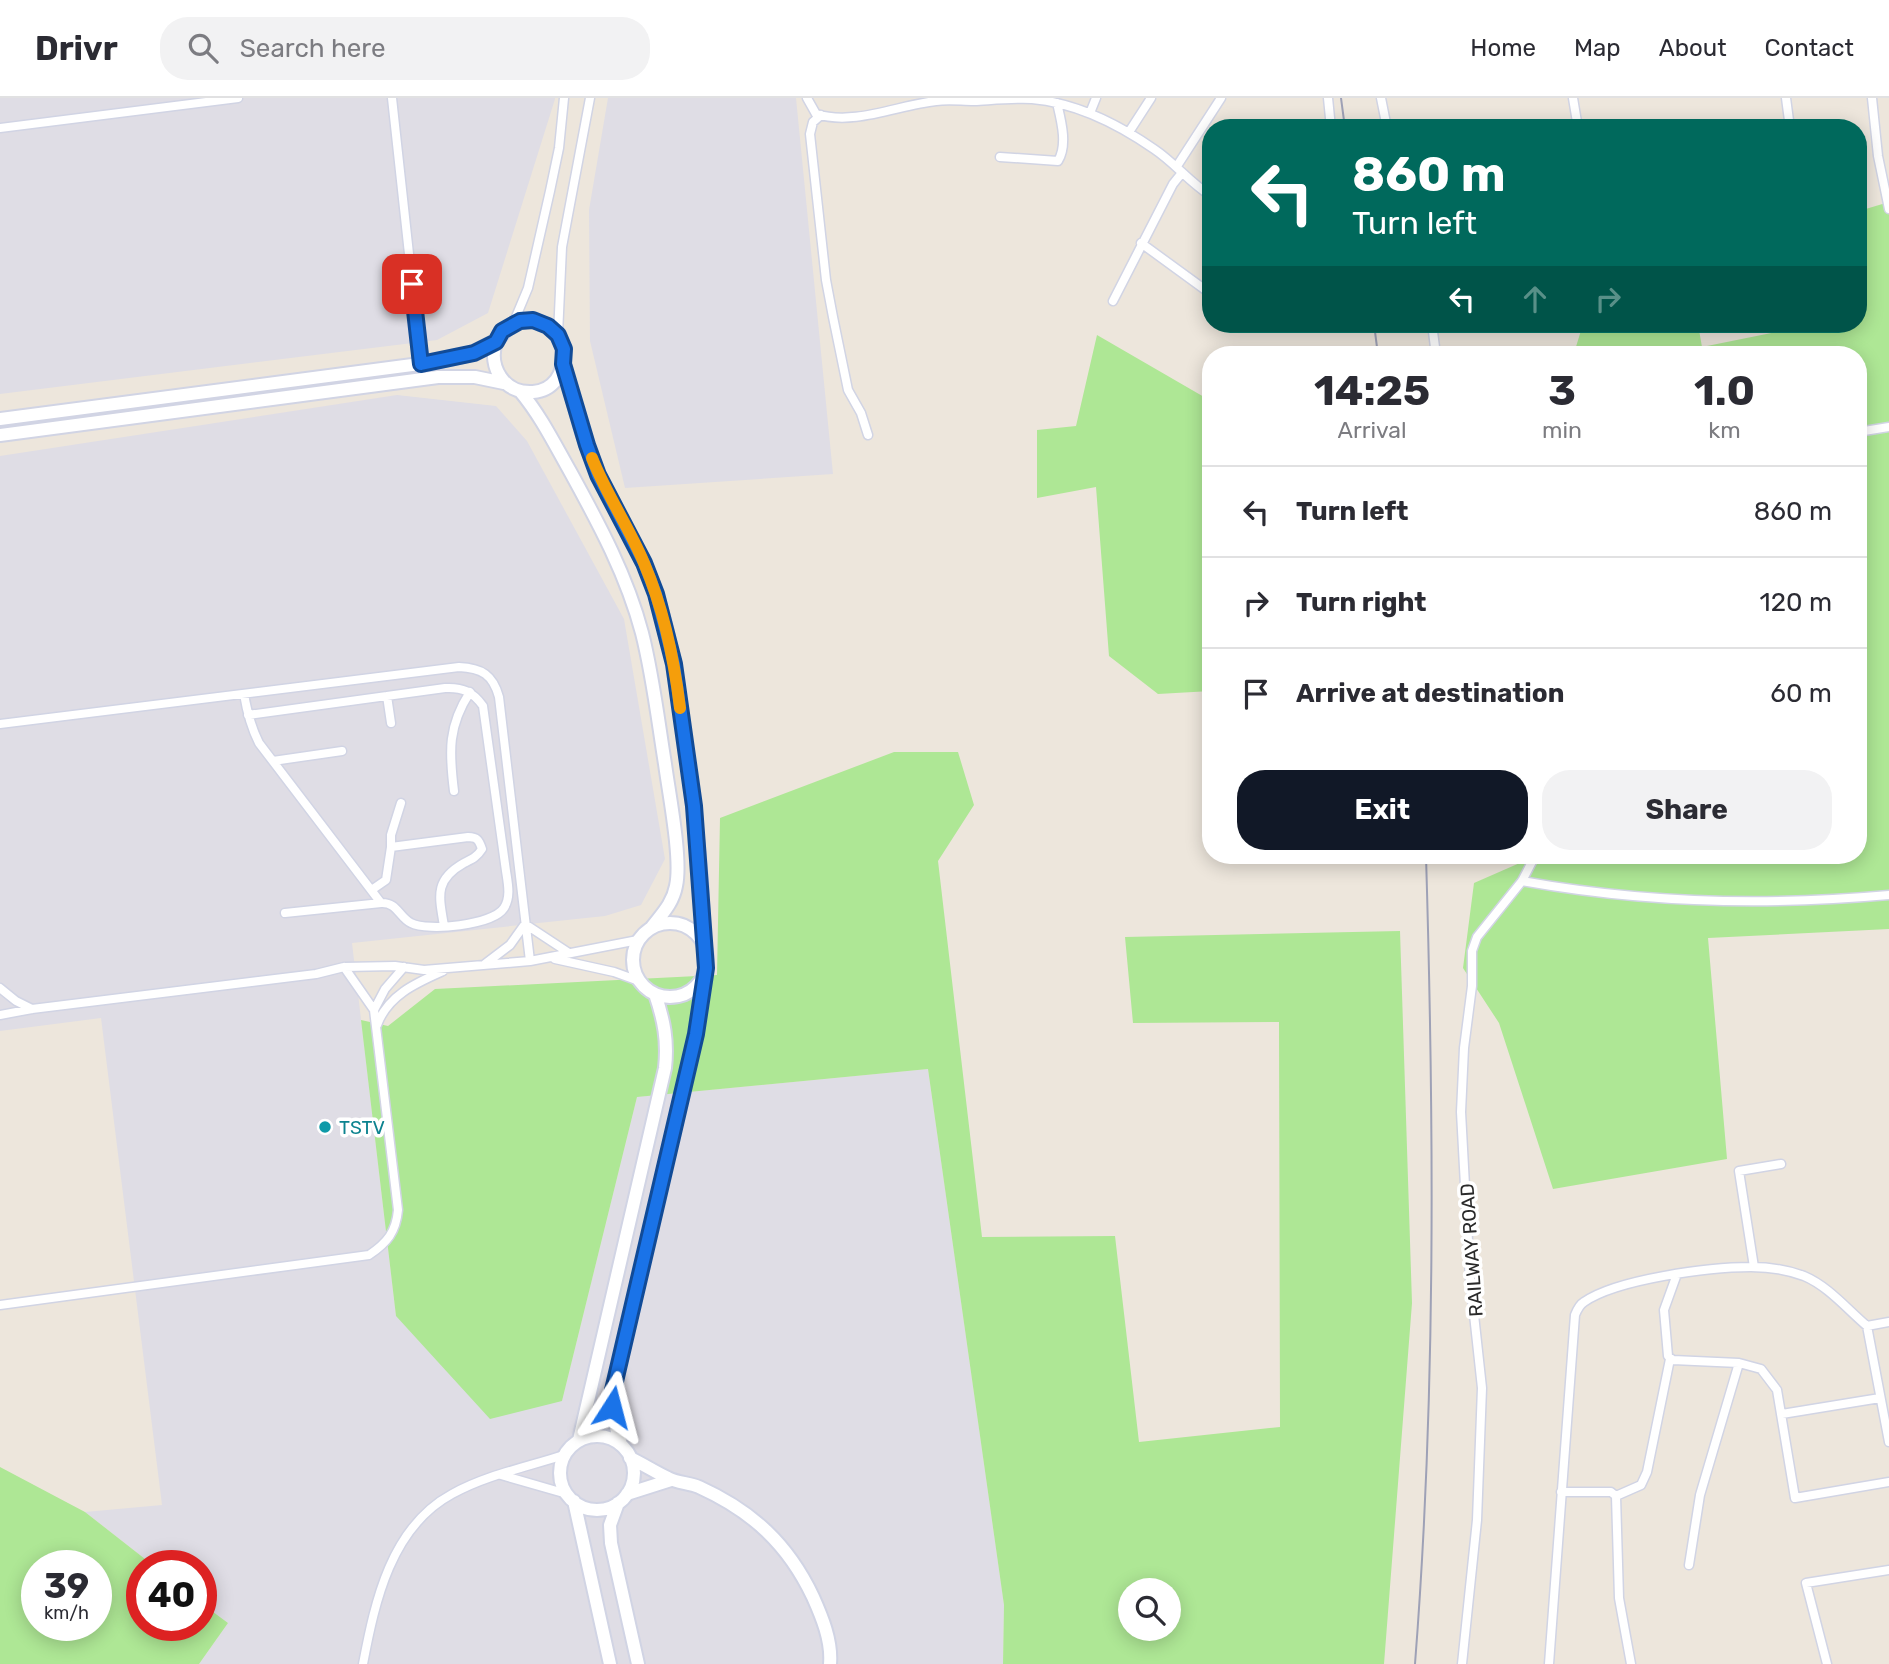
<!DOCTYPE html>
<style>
:root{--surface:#fff;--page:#f2f2f3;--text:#2b2b33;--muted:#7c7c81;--line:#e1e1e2;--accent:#111827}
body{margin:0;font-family:Rubik,sans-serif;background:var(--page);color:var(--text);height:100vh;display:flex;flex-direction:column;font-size:26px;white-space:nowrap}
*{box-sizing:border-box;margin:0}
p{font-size:23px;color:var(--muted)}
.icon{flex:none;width:38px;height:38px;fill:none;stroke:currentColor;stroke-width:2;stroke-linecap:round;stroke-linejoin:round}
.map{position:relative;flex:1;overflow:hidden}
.details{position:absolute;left:1202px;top:248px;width:665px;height:518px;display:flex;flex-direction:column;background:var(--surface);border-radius:28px;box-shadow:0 4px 18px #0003}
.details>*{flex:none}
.guide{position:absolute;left:1202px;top:21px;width:665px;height:214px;border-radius:28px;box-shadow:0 4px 18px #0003;background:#00695c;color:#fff;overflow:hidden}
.fabs{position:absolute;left:1118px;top:1480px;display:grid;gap:14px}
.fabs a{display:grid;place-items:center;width:63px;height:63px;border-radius:50%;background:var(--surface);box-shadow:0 4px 18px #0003;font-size:35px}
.speed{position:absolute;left:21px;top:1452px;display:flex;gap:14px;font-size:35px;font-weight:700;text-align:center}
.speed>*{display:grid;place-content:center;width:91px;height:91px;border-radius:50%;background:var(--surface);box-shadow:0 4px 18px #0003;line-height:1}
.speed small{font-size:18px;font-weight:400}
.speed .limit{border:10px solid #d22;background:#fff;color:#111}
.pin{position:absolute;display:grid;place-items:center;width:60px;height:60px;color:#fff;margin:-30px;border-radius:14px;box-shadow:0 4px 10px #0006}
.me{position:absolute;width:77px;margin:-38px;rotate:9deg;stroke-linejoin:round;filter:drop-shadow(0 0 5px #0008)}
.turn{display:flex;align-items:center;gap:24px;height:147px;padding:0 35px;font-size:32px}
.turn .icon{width:91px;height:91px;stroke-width:2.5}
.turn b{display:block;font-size:49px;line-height:60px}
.lanes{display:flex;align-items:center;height:66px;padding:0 35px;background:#0003;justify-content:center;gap:35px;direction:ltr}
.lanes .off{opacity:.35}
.eta{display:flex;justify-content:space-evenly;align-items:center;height:119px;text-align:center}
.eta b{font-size:42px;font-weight:700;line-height:49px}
.cta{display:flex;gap:14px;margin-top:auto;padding:14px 35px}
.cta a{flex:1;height:80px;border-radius:28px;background:var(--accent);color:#fff;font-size:28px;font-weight:700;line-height:80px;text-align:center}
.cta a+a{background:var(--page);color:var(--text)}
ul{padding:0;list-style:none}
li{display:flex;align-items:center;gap:21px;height:91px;padding:0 35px;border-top:2px solid var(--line)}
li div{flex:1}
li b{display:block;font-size:26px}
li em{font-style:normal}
header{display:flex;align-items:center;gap:42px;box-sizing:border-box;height:98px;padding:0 35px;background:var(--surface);border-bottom:2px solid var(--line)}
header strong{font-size:33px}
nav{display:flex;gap:38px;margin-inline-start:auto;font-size:24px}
.search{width:490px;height:63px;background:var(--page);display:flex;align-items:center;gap:18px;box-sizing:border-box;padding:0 24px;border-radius:28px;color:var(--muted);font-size:26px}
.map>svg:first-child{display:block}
.industrial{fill:#dfdde5}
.green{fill:#aee795;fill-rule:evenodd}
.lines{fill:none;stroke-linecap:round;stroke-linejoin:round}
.street-casing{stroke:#d1d4e4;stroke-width:11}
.secondary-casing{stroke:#d1d4e4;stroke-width:16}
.street{stroke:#fff;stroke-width:8}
.secondary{stroke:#fff;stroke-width:12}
.tram{stroke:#9ea1b6;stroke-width:2}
.route-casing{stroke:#114b97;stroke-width:18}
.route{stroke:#1a73e8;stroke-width:12}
.slow{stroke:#f59e0b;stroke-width:12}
.culture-dot{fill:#0f9aa8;stroke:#fff;stroke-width:2.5}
.labels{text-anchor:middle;stroke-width:7;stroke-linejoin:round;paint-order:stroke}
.culture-label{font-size:19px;fill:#0d838f;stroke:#fff;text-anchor:start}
.street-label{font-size:19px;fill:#2a2a2a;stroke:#fff}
</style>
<header>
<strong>Drivr</strong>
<div class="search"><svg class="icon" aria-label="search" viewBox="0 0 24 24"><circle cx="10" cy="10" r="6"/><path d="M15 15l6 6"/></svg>Search here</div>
<nav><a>Home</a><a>Map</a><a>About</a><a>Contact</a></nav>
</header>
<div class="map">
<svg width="1889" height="1566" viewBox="0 0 1889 1566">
<rect width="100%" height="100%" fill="#ede6dc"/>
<path class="industrial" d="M0 0H555V1L488 215 437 242 0 296Z
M608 0H796L833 376 625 390 590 243 589 112Z
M397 297 496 308 527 343 624 521 665 761 641 807 605 818 352 845 396 1218 562 1303 637 999 928 971 1004 1507 1003 1566H199L228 1525 201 1505V1468H154L85 1414 162 1407 101 920 0 933V358Z"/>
<path class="green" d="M1889 104V831L1708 840 1727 1061 1553 1091 1499 925 1463 870 1474 785 1536 758H1858V257H1530L1528 249 1575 252 1583 226H1698L1702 249 1781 233 1782 226H1858L1859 113Z
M1097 237 1211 303V593L1158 596 1109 558 1096 389 1037 400V332L1076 328Z
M894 654H958L974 707 938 763 982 1139 1115 1138 1139 1344 1280 1329 1279 924 1133 925 1125 839 1400 833 1412 1205 1384 1566H1003L1004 1507 928 971 637 999 562 1303 490 1321 396 1218 361 922 388 928 435 891 717 877 720 720ZM1130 1493H1169V1531H1130Z
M0 1369 85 1414 154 1468H142V1528H201V1505L228 1525 199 1566H0ZM37 1468H96V1528H37Z"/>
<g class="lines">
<defs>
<path id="street" d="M392 0 421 266
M807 0 816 16C855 28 898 7 936 3 949 1 961 3 974 3 993 2 1013 0 1032 1 1077 5 1118 26 1154 51 1175 65 1189 84 1211 98
M1328 0 1331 30
M1381 0 1387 30
M1573 0 1578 30
M1786 0 1790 30
M1872 0 1878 58 1889 111
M1090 15 1096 0
M821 17 813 24 810 36 826 182 833 219 848 292 861 315 868 337
M0 30 238 0
M1129 34 1151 0
M1000 59 1058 63C1068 47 1061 22 1057 5
M1177 68 1221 0
M1141 145 1211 196
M1113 203 1173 86 1181 76
M513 226 528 190 550 93 559 50 564 0
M1432 226 1436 257
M558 237 562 149 590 0
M1858 334 1889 329
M244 596C247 614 251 629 259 645L381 805C397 804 399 819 411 825 428 834 493 827 504 810 511 799 508 786 506 773L483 608C473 594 463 589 445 590L248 617
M387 598 391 625
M0 626 459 569C482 570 493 577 499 599L530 863
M273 663 342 653
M454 693C449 653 448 628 470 594
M401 705 391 737V749L468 739C477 739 479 742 482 751 477 759 472 761 464 765 434 782 439 798 444 828
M1522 783C1643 805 1767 808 1889 797
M373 791 386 782 391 749
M285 815 381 805
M555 861 614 874 639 883
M485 866 510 847 525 826 569 855
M0 890 16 903 32 911
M374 912 385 891 404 869
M0 917 32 911 316 876 344 869 395 868 424 872 530 863 638 842
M377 927C388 897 416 885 443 873
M1754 1169 1739 1073 1781 1066
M1677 1176 1664 1212 1668 1258 1673 1262 1739 1265 1761 1271 1777 1292 1795 1400 1889 1384
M0 1207 369 1157C387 1145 396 1134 398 1112L374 912 344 869
M1867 1228 1889 1344
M1782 1316 1880 1300
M501 1377 567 1396
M1561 1394H1611L1616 1398 1641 1387 1647 1374 1670 1261
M1616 1398 1619 1500 1631 1566
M1689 1467 1700 1397 1739 1265
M363 1566C375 1503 391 1429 452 1396 486 1377 527 1369 564 1357
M1462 1566 1477 1422 1482 1290 1470 1180 1461 1014 1464 950 1472 888V853L1477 839 1522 783 1535 758
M1549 1566 1575 1217C1577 1212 1579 1207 1584 1204 1617 1181 1710 1169 1751 1169 1767 1169 1788 1172 1804 1178 1828 1188 1847 1211 1867 1228L1889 1224
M1827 1566 1806 1485 1889 1472"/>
<path id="secondary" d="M563 266C574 304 582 343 599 378 618 418 643 455 657 498 674 551 680 605 687 660 695 722 704 784 703 846
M520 293C541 318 555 347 571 375 599 426 627 478 642 535 653 578 658 623 665 666 669 696 682 761 676 788 673 805 662 816 652 829
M0 321 435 264C449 261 464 259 477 253 482 251 491 248 496 244 508 232 508 222 530 223 572 224 575 291 533 294 504 296 488 269 496 244
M0 337 438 279H475L504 285
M633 862a37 37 0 1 1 74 0a37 37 0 1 1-74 0Z
M560 1375a37 37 0 1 1 74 0a37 37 0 1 1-74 0Z
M579 1342 665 970C668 943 664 922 655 896
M621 1346C614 1328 612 1312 613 1292L696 936 706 870
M630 1360C643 1366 655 1374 668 1380 678 1385 689 1385 699 1389 752 1413 788 1446 813 1499 822 1519 832 1543 830 1566
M627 1396 671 1382
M574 1403 610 1566
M618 1405 610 1427 611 1445 638 1566"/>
</defs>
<use href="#street" class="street-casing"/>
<use href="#secondary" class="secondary-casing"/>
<use href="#street" class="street"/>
<use href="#secondary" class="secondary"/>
<path class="tram" d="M1341 0 1345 30
M1374 226 1378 257
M1415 1566C1436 1297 1434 1027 1426 758"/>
</g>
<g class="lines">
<defs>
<path id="route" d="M412 186 421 266 474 255 496 244 502 233 520 223 533 222 548 228 558 237 564 251 563 266 587 347 598 377 644 465 656 496 674 566 694 708 706 870 696 936 613 1292 612 1309"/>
</defs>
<use href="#route" class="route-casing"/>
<use href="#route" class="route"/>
<path class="slow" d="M592 360C606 396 629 429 644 465 664 512 674 560 680 610"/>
</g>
<circle class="culture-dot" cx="325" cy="1029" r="7"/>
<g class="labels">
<g class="culture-label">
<text x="339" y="1036">TSTV</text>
</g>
<g class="street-label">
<text transform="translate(1471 1152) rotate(-94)" y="7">RAILWAY ROAD</text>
</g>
</g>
</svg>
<div class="fabs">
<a><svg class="icon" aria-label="search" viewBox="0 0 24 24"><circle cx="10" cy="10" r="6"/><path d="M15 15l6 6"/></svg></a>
</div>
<div class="speed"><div>39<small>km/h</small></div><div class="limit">40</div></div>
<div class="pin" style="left:412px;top:186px;background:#d93025"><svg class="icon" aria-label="arrive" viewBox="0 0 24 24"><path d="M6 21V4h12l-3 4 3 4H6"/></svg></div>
<svg class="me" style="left:612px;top:1309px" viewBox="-20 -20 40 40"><path d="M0-17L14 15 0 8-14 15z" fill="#1a73e8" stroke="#fff" stroke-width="4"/></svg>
<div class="guide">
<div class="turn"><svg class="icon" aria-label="left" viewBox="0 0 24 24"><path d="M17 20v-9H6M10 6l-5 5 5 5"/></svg><div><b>860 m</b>Turn left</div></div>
<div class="lanes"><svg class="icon" aria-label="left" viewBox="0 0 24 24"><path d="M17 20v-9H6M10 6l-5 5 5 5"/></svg><svg class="icon off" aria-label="ahead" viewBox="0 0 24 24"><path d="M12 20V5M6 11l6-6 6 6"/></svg><svg class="icon off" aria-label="right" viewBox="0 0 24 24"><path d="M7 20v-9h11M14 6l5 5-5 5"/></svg></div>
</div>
<section class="details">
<div class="eta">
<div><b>14:25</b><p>Arrival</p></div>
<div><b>3</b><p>min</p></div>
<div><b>1.0</b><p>km</p></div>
</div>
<ul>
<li><svg class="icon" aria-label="left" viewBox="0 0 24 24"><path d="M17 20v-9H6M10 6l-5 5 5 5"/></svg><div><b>Turn left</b></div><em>860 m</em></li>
<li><svg class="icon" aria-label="right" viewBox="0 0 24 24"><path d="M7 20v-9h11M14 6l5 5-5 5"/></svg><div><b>Turn right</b></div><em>120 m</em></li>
<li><svg class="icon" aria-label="arrive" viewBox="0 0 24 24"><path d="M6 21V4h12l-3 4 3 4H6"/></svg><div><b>Arrive at destination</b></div><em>60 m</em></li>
</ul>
<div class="cta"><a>Exit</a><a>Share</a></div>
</section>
</div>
